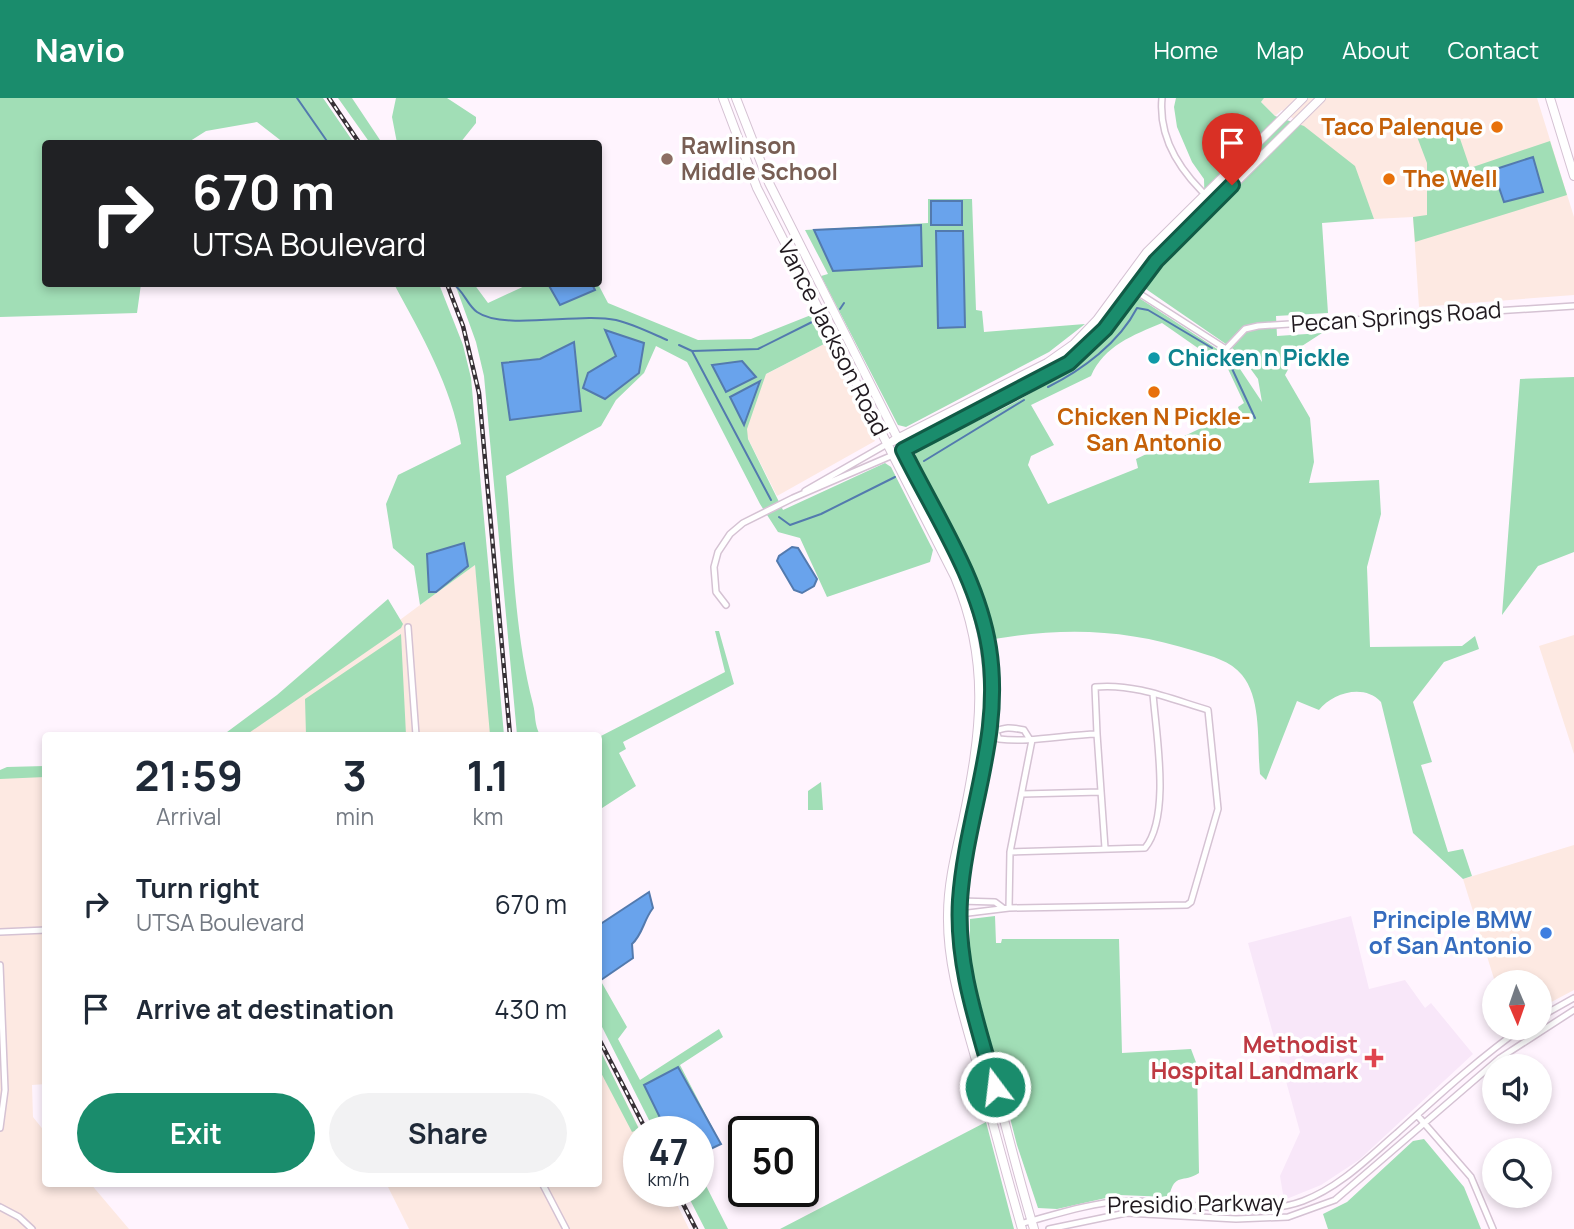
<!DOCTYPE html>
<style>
:root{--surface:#fff;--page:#f2f2f3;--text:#1f2937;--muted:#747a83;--accent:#1a8c6c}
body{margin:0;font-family:Manrope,sans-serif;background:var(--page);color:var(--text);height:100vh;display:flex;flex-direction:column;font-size:26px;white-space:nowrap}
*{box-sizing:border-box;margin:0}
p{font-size:23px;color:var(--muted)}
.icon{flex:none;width:38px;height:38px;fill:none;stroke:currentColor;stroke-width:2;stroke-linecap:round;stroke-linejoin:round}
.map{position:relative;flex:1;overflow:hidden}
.side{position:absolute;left:42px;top:634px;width:560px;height:455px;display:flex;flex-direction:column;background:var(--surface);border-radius:7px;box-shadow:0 4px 10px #0003}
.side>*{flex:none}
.top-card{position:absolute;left:42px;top:42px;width:560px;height:147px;border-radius:7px;box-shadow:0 4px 10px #0003;background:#202124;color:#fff;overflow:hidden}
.needle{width:46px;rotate:178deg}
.tools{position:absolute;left:1482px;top:872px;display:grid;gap:14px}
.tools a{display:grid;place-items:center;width:70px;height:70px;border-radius:50%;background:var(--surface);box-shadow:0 4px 10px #0003;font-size:35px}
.speed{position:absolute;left:623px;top:1018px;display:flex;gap:14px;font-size:35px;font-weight:700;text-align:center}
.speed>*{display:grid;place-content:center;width:91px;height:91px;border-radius:50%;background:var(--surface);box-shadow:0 4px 10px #0003;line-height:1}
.speed small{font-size:18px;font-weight:400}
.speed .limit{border:4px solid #111;border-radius:10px;background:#fff;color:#111}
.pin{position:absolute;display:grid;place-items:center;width:60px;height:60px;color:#fff;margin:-72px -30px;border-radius:50% 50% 50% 0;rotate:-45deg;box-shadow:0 0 7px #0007}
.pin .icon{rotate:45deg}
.me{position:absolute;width:77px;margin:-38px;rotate:345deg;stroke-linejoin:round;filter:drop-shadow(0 0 5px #0008)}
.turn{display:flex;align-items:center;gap:24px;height:147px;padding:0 35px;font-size:32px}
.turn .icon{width:91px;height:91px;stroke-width:2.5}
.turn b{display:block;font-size:49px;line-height:60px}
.eta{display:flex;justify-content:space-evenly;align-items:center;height:119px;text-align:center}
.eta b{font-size:42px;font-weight:700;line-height:49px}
.button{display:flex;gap:14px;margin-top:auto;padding:14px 35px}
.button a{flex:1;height:80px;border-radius:42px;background:var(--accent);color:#fff;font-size:28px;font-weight:700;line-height:80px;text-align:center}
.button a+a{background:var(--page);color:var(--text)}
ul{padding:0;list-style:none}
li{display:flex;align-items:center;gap:21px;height:105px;padding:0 35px}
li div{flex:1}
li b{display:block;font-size:26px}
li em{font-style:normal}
header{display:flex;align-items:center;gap:42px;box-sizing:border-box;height:98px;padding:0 35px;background:var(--accent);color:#fff}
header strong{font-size:33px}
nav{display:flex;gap:38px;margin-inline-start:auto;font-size:24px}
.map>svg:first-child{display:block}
.commercial{fill:#fde9e2}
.medical{fill:#f8e7f9}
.green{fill:#a1deb6;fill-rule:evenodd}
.water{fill:#69a3ec;stroke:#537aae;stroke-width:2}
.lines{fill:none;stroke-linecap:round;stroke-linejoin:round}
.stream{stroke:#537aae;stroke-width:2}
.street-casing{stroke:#d5c2d3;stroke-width:8}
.secondary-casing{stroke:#d5c2d3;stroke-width:10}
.street{stroke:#fff;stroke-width:5}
.secondary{stroke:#fff;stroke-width:8}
.rail-casing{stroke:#373036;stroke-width:4.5}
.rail{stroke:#fff;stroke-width:2;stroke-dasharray:5;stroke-linecap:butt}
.route-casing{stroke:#115b46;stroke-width:18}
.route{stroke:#1a8c6c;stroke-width:12}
.food-dot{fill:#e8710a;stroke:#fff;stroke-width:2.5}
.education-dot{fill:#8d6e63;stroke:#fff;stroke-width:2.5}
.culture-dot{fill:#0f9aa8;stroke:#fff;stroke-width:2.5}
.shop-dot{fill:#3f7fe0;stroke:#fff;stroke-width:2.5}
.health-dot{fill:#e0444e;stroke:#fff;stroke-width:2.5}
.labels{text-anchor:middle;stroke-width:7;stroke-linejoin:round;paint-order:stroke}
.food-label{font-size:23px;font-weight:bold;fill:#c56008;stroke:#fff;text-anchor:end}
.education-label{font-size:23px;font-weight:bold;fill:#785e54;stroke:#fff;text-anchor:start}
.street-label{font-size:23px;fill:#20191f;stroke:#fff}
.culture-label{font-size:23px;font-weight:bold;fill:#0d838f;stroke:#fff;text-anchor:start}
.shop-label{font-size:23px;font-weight:bold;fill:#366cbe;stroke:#fff;text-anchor:end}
.health-label{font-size:23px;font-weight:bold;fill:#be3a42;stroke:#fff;text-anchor:end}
</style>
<header>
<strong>Navio</strong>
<nav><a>Home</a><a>Map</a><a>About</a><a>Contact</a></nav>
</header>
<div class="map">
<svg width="1574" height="1131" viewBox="0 0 1574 1131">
<rect width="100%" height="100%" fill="#fff4fe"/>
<path class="commercial" d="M1264 0H1537L1574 119V197L1419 209 1413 119 1374 121 1354 68 1282 12 1275 18 1261 4Z
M826 245 875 343 777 398 726 297Z
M475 467 495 637H245L420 507Z
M1574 537V656L1539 548Z
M45 673 46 986 32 987 33 1019 45 1034 46 1085H90L129 1131H0V675Z
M1574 747V892L1540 910V884H1495L1463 781Z
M599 950 641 1034 639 1094H671L689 1131H409L386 1085H598Z"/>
<path class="medical" d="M1351 818 1369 891 1405 882 1425 910 1431 905 1473 956 1359 1062 1321 1087 1284 1102 1280 1078 1300 1034 1248 845Z"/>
<path class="green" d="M0 0H323L354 45H284L257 24 206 33 187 45 46 46V186H141L137 215 0 219Z
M338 0H352L382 45H370Z
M396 0H447L476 19V25L460 45H397L392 19Z
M1176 0H1264L1261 4 1275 18 1304 28 1355 68 1374 121 1322 125 1328 215 1276 218 1277 238 1322 235 1285 259 1290 268 1285 277 1310 320 1314 364 1309 385 1379 382 1381 416 1367 469 1370 549 1462 548 1475 538 1479 551 1444 564 1413 604 1432 664 1421 667 1448 754 1463 751 1472 778 1463 781 1413 735 1381 604C1364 585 1332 595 1319 612L1297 603 1266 682 1260 676C1257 646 1262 601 1242 577 1231 563 1211 558 1195 553 1125 531 1066 529 994 541L970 471 915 360 917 351C999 312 1088 279 1136 198L1234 262 1262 304 1258 281 1239 255 1143 189 1163 161 1205 118 1204 81 1192 64 1177 29 1174 9ZM1162 225 1228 271 1244 305 1238 309 1242 320 1222 329 1218 322 1136 361 1138 370 1048 406 1028 367 1031 358 1054 347 1031 307 1091 278C1104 248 1133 237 1162 225Z
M1454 23 1470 70 1550 43 1567 97 1415 144 1413 119 1427 117V65L1416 36Z
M928 101H972L976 212 982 213 984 234 1085 226 1049 254 906 329 898 327 821 178 828 176 805 132 928 125Z
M394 186H439L463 247 471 280 504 637H490L475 467 420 507 414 468 393 450 386 406 398 377 461 346C452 289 421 236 394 186Z
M455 186H474L488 205 529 186H598L608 205 698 242 751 241 811 217 826 245 766 276 747 331 748 341 783 412 885 365 891 369 933 452 930 464 827 499 800 440 778 434 760 406 687 264 656 248 644 275 616 302 601 328 506 378C513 454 514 532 533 606 536 618 534 626 540 637H517L484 278 476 244Z
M1574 279V454L1538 468 1502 517 1520 281Z
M388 501 403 526 401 530 246 637H223L277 597Z
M715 533H719L734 586 623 644 626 651 619 655 636 688 599 712V639L725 574Z
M401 536 406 637H306L305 601Z
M45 668V679L0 681V672L7 669Z
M821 684 823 712H808V693Z
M995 818 996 845H1001L1002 841H1119L1122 955 1191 951 1197 967 1199 1075C1183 1086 1175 1073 1169 1099L1119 1097 1057 1111 1038 1110 1017 1047 970 865V821Z
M598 878 627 929 618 941 640 982 719 931 723 939 680 967 721 1046 698 1057V1034H655L599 923Z
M599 950 639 1031 632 1034 599 971Z
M986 1024 1014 1131H780Z
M1424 1041 1464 1089 1481 1131H1328L1323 1116 1347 1104 1413 1043Z
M698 1072 728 1131H705L686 1094H698Z"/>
<path class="water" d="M1533 59 1543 94 1504 104 1493 72Z
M931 103H962V127H931Z
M921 127 922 168 833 173 814 132Z
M936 133H963L965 229 938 230Z
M548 186H592L595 192 560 207Z
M605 232 644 245 639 275 605 301 583 290 588 275 616 258Z
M574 244 581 313 510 322 502 265 540 261Z
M742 263 756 279 726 294 712 267Z
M760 283 744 327 730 299Z
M464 445 468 468 436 494H429L427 456Z
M792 449 798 450 817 481 814 488 802 495 794 492 777 463 779 458Z
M649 794 653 810C643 823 643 836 632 846L633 860 601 882 599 827Z
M678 969 721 1046 698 1057V1034H667L644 987Z"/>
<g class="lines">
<path class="stream" d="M297 0 329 46
M453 186C464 193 467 207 477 214 504 233 580 214 616 222 633 226 651 235 667 242
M840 211 844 205
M679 247 692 253 758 251 814 223
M692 253 771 402
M1228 262 1255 320
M1048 289C1082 272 1119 245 1137 210L1148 212 1212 250
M924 363 1024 302
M779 419 790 427 821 416 895 379"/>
<defs>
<path id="street" d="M1162 0C1158 43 1183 77 1214 105
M1123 185 1226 251 1245 231 1258 228 1574 208
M805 393 887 346
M726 507 716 494 714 469 718 454 730 436 743 425 793 400 893 357
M408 529 416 637
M993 634C1006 629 1009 629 1024 632L1029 640
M996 634 999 641C1028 645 1064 637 1097 636L1095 589C1134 585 1171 601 1208 612L1218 711 1191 804 1187 807 1009 810 1010 754 1145 750C1171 718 1156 636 1153 596
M1097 636 1105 750
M1022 696 1101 694
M1010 754 1032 642
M960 803 995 804 1003 810
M960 816 1009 810
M0 834 46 832
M0 867 5 992 0 1030
M1540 919 1574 900
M1417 1017 1471 1079 1493 1131
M542 1085 566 1131
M0 1109 19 1119 32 1131
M1020 1126C1054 1117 1089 1105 1124 1103 1181 1101 1248 1123 1303 1103 1340 1089 1368 1060 1397 1035 1438 998 1478 961 1523 929
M1049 1131 1126 1115 1236 1121 1288 1119 1335 1102 1500 960 1574 912"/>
<path id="secondary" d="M723 0 757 90 955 479C991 565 981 635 963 723 956 754 948 785 948 817 947 867 963 915 976 962 991 1019 1006 1075 1022 1131
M736 0 769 85 967 478C1002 558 993 635 975 717 968 752 959 786 960 822 961 874 977 922 991 972 1005 1025 1018 1078 1034 1131
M1550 0 1574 78
M893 343 1047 265 1074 246 1097 222 1147 154 1303 0
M898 354 1053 275 1082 254 1112 224 1156 163 1321 0"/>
</defs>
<use href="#street" class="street-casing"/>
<use href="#secondary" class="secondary-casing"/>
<use href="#street" class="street"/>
<use href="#secondary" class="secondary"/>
<defs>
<path id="rail" d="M329 0 360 46
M447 186 463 228 479 295 510 637
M598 939 647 1034
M677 1094 696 1131"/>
</defs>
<use href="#rail" class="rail-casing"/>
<use href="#rail" class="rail"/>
</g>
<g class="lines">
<defs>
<path id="route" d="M995 989C978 928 956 867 960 802 966 715 1003 640 989 550 978 480 934 415 903 352L1069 265 1105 231 1156 163 1232 87"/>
</defs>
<use href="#route" class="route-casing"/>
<use href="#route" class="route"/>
</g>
<g class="food-dot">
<circle cx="1497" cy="29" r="7"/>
<circle cx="1389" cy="81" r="7"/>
<circle cx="1154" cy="294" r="7"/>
</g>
<circle class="education-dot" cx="667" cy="61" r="7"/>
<circle class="culture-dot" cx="1154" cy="260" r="7"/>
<circle class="shop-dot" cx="1546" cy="835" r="7"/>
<path class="health-dot" d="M1370.5 949.5h7v7h7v7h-7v7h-7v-7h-7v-7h7z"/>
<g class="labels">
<g class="food-label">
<text x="1483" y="37">Taco Palenque</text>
<text x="1403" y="89" text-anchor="start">The Well</text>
<text x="1154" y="327" text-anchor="middle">Chicken N Pickle-<tspan x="1154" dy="26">San Antonio</tspan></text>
</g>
<g class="education-label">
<text x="681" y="56">Rawlinson<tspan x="681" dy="26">Middle School</tspan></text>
</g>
<g class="street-label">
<text transform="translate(1396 219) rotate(-4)" y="8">Pecan Springs Road</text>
<text transform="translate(833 240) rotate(63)" y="8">Vance Jackson Road</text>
<text transform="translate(1196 1106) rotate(-1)" y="8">Presidio Parkway</text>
</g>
<g class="culture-label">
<text x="1168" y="268">Chicken n Pickle</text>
</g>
<g class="shop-label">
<text x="1532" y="830">Principle BMW<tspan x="1532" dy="26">of San Antonio</tspan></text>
</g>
<g class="health-label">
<text x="1358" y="955">Methodist<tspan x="1358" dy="26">Hospital Landmark</tspan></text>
</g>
</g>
</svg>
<div class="tools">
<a><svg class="needle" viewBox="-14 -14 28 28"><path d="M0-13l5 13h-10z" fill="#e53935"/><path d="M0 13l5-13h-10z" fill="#747a83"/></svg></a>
<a><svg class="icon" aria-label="sound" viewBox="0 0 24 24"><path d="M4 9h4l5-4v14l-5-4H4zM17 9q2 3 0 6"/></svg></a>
<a><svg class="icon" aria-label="search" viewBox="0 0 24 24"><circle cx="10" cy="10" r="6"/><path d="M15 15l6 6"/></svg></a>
</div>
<div class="speed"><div>47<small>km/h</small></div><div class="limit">50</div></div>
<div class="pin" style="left:1232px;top:87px;background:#d93025"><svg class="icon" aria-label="arrive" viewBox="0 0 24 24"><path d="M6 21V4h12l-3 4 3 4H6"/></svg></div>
<svg class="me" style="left:995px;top:989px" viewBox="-20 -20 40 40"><circle r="17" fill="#1a8c6c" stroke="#fff" stroke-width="3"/><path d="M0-11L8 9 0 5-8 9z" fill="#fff"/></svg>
<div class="top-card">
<div class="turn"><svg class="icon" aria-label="right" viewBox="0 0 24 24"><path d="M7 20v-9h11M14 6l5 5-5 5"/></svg><div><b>670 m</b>UTSA Boulevard</div></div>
</div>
<section class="side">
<div class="eta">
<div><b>21:59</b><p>Arrival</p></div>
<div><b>3</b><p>min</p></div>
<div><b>1.1</b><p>km</p></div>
</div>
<ul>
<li><svg class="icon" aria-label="right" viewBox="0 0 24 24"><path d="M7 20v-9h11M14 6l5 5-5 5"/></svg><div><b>Turn right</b><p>UTSA Boulevard</p></div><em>670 m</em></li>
<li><svg class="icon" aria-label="arrive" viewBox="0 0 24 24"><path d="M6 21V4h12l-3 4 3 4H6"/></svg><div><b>Arrive at destination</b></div><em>430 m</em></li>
</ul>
<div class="button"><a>Exit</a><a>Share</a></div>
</section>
</div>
